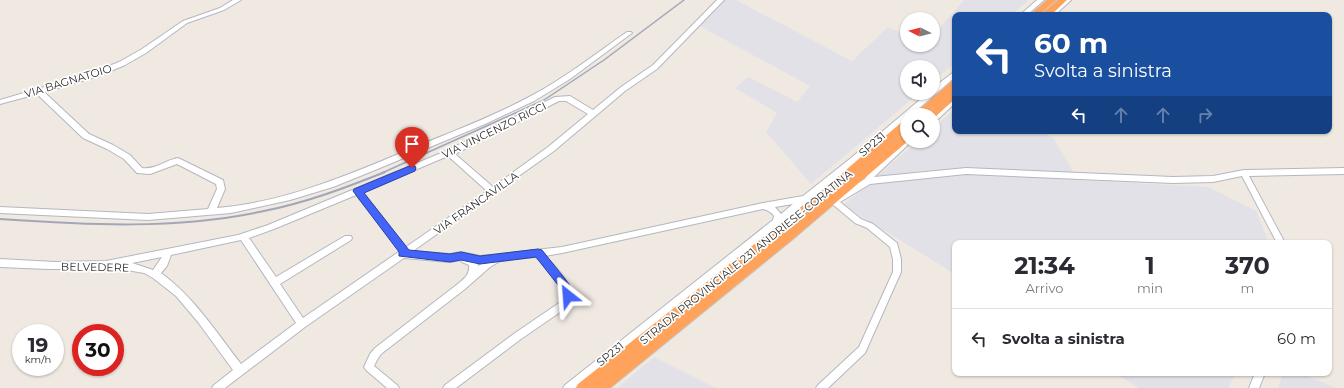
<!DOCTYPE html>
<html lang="it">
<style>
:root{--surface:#fff;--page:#f2f2f3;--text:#2b2b33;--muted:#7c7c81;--line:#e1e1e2}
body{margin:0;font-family:Montserrat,sans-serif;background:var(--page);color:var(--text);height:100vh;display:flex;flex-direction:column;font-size:15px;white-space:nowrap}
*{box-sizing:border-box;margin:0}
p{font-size:13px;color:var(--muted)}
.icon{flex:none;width:22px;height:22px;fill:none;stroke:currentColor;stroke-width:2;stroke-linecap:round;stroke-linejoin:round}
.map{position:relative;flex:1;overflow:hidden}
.sheet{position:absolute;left:952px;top:240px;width:380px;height:136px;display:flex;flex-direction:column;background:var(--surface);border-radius:8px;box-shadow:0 1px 3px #0004}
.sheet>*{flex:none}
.top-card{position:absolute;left:952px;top:12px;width:380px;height:122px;border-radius:8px;box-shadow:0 1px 3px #0004;background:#1a4fa0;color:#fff;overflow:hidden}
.needle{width:26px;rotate:276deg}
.buttons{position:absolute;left:900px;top:12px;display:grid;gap:8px}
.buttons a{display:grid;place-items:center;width:40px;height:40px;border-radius:50%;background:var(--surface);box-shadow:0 1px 3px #0004;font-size:20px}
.speed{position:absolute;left:12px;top:324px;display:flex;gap:8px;font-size:20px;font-weight:700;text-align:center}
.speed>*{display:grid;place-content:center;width:52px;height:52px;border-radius:50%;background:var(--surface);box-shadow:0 1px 3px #0004;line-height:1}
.speed small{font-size:10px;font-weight:400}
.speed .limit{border:6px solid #d22;background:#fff;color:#111}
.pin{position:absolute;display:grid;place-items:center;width:34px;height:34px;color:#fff;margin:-41px -17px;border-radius:50% 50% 50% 0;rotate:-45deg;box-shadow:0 0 4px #0007}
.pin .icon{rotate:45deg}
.me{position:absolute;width:44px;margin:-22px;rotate:332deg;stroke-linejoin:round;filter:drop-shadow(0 0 3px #0008)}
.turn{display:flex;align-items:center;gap:14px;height:84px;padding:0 16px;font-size:18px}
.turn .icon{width:52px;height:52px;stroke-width:2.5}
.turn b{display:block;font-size:28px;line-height:34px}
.lanes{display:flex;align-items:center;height:38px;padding:0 16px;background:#0003;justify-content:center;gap:20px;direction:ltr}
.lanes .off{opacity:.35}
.eta{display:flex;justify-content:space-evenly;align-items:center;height:68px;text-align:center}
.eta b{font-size:24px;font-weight:700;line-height:28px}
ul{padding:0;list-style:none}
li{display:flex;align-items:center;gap:12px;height:60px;padding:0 16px;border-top:1px solid var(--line)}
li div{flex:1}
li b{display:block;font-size:15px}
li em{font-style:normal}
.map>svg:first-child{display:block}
.industrial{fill:#e3e1e8}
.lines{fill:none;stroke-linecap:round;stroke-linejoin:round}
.minor-casing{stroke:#b4b7c1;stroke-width:2}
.highway-casing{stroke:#c9c9c9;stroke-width:2}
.minor{fill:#fff;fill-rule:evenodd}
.highway{fill:#ffa35c;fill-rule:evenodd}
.rail-far1{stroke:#a3a6b8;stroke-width:1.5}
.rail{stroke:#a3a6b8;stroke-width:2}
.route{fill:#4264fb;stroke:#2b41a3}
.labels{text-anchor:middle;stroke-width:3.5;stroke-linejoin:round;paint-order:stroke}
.street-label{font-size:11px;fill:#2e2e2e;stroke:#fff}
</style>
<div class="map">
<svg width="1344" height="388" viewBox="0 0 1344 388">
<rect width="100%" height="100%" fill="#efe9e1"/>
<path class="industrial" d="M724 0H736L852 61 888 27 907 35V45H933V35L964 0H1029L1011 15H955V63L933 81V67H907V93H919L811 184 766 132 777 113 735 88 748 77 797 102 810 86 698 25Z
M955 109V131H1040L1054 139 1078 180 1209 187 1256 211 1269 243H955V274L843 205 918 141H933V128Z
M654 357 716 388H617Z
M1115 373H1236L1228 388H1139Z
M1283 373H1301L1336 388H1278Z"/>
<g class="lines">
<defs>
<path id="minor" d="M233 0H241L224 10 187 23 146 53 125 65 99 76 44 92 89 134 113 145 130 155 142 168C155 170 166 160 178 158L223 180 225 189 217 208C279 203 339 179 396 155 440 136 486 120 529 97 564 79 595 54 627 32H631L632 33 570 79 534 101 485 124 375 170 333 187 290 200 231 213 148 220 0 213V207L148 214 208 209 217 189 216 184 177 164 150 174 137 173 124 159 107 149 83 138 37 94 0 104V100L95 72 121 61 142 49 183 21 220 8Z
M717 0H724L657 69 625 91 554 151 413 251 450 254 461 252 480 256 562 247 763 203 803 196 851 158 928 93H933V88L955 71V77L911 115H907V118L857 162 575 388H563L565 385 773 220 774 216C771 212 768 210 763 209L562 253 545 256C557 268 577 287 569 306L521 339 456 388H443L445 385 515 333 562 301C564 283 547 269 536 257L500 261 490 267 465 289 381 354 377 360 374 366 397 385 399 388H387L366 370 364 367 370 354 375 348 459 283C465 278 470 274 469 265L462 262 461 260 450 262 404 258 305 327 225 388H212L214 385 233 370 198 322 176 296 153 278 144 273 121 269H48L0 267V259L55 262 106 261 238 235 268 225 446 151 555 97 570 96 593 110 621 87 653 65ZM559 101H566L588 114 548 147 493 187 455 154ZM448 156 487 191 406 247 363 192ZM356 195 400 251 303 318 280 284 351 240 352 238 351 236H345L276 277 249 238 274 229ZM793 204 781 214 775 207ZM241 240 296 323 241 364C216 332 194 297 161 273L167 266 171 255ZM162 257 153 270 132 263ZM477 263H482L478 266Z
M1037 0H1044L1027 15H1020Z
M1064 0H1071L1055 15H1048Z
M952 97H955V103L936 121 933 122V115Z
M905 139H907V141H912L874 177 966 168 1173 177 1213 176 1244 170 1344 168V174L1249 176 1285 243H1277L1242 176 1213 182 1173 183 966 174 870 184 840 202 861 219 873 224 897 243 901 259V272L865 353 828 388H816L818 385 859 347 893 272V259L890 247 867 228 855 223 830 202 831 200 865 179 870 171Z
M1255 373H1265L1259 388H1249Z"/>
<path id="highway" d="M1047 0H1056L1039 15H1030Z
M1058 0H1067L1051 15H1045L1044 13 1045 11Z
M955 80V88L953 90H955V99L935 117 933 118V115H926L935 106 924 115H913L952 81Z
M907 120V130L880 153 903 133 907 132 908 141 793 239 610 388H576L578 384 819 193 903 121Z"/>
</defs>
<use href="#minor" class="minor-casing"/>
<use href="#highway" class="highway-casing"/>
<use href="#minor" class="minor"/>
<use href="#highway" class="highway"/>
<path class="rail-far1" d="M382 173 544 100 604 60 684 0"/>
<path class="rail" d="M0 219C87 225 177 230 264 211 305 203 345 188 385 172"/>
</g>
<path class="route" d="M412 165 415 166 416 168 415 171 364 193 409 250 450 254 461 252 480 256 538 249 542 250 569 284 573 296 572 299 568 301 565 299 561 289 536 257 480 264 461 260 450 262 399 256V252L353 191 354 189Z"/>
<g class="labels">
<g class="street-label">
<text transform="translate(68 81) rotate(-17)" y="4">VIA BAGNATOIO</text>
<text transform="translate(494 130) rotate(-26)" y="4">VIA VINCENZO RICCI</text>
<text transform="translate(872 144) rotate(-41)" y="4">SP231</text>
<text transform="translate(476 203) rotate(-35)" y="4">VIA FRANCAVILLA</text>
<text transform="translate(746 257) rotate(-39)" y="4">STRADA PROVINCIALE 231 ANDRIESE-CORATINA</text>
<text transform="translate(95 267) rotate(1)" y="4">BELVEDERE</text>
<text transform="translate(610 354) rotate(-39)" y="4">SP231</text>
</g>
</g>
</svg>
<div class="buttons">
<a><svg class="needle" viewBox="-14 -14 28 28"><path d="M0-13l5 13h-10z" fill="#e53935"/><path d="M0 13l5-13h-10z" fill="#7c7c81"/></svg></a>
<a><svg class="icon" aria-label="sound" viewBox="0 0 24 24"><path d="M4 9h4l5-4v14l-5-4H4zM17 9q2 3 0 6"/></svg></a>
<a><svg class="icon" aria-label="search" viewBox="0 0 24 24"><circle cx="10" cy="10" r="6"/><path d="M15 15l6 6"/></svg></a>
</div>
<div class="speed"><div>19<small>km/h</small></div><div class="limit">30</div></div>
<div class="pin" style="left:412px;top:168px;background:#d93025"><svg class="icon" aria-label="arrive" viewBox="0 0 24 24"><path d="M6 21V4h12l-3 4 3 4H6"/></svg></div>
<svg class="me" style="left:568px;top:296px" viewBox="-20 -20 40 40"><path d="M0-17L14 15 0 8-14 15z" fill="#4264fb" stroke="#fff" stroke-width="4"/></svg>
<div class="top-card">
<div class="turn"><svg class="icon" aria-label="left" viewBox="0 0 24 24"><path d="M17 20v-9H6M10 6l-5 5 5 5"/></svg><div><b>60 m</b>Svolta a sinistra</div></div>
<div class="lanes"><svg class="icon" aria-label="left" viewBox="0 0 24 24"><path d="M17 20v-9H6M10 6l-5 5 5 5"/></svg><svg class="icon off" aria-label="ahead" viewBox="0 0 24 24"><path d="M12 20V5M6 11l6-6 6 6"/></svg><svg class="icon off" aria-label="ahead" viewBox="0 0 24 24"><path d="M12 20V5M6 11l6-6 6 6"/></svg><svg class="icon off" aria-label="right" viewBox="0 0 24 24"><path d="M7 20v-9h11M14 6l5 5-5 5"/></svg></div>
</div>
<section class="sheet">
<div class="eta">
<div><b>21:34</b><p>Arrivo</p></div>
<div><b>1</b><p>min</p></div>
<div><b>370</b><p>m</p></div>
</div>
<ul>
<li><svg class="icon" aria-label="left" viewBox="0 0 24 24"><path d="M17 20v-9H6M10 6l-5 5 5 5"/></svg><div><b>Svolta a sinistra</b></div><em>60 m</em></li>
</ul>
</section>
</div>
